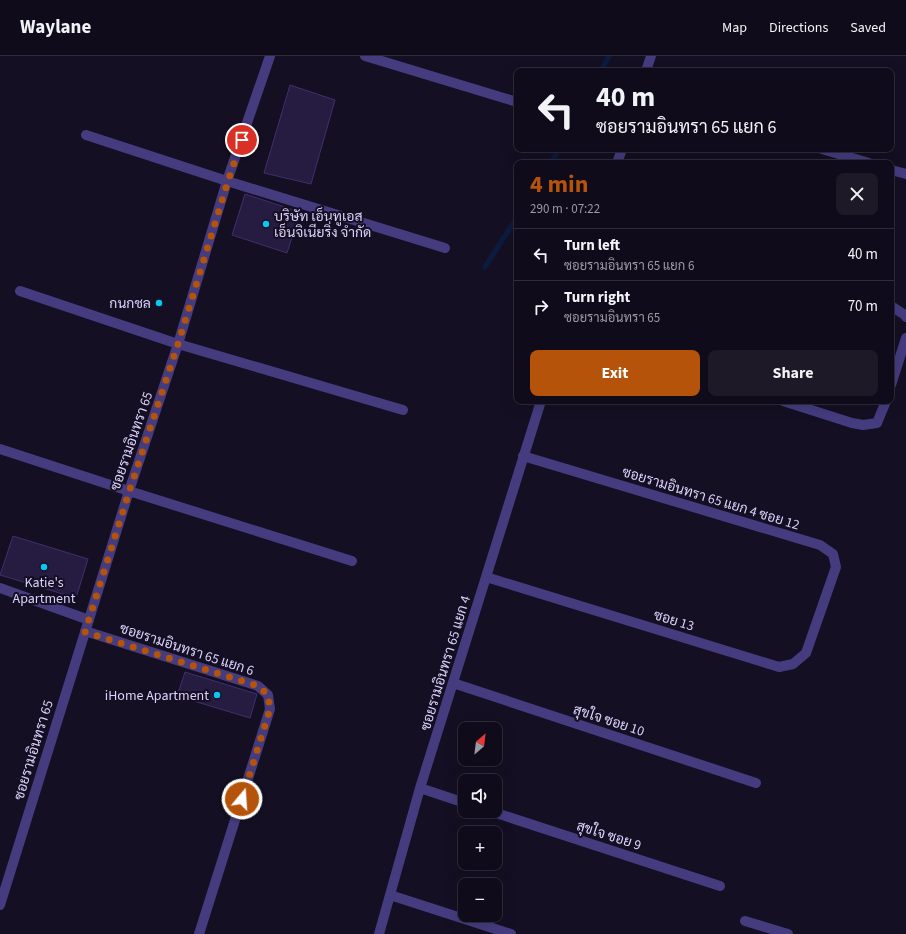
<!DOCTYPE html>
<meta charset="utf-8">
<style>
:root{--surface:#0f0b1a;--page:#1d1927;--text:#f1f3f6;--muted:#9b9ba2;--line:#2f2b39;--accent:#b45309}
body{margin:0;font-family:"Source Sans 3",Sarabun,sans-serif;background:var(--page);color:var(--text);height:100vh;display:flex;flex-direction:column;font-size:15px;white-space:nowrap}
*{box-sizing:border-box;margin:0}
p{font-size:13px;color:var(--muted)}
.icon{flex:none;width:22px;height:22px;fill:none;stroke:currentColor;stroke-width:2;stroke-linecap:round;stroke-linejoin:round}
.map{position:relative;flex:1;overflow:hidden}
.panel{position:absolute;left:514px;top:104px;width:380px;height:244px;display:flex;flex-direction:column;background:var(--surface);border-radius:8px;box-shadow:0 4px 16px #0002,0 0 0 1px var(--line)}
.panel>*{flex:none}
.banner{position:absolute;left:514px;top:12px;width:380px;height:84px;border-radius:8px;box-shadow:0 4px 16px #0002,0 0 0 1px var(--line);background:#0f0b1a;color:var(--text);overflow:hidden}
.needle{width:26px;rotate:28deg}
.controls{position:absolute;left:458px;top:666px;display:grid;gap:8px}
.controls a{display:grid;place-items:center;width:44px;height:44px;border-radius:8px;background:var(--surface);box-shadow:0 4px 16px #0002,0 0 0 1px var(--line);font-size:20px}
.pin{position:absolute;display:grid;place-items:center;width:34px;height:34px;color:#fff;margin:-17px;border:2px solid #fff;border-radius:50%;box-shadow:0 1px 4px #0007}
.me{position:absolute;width:44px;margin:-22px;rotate:18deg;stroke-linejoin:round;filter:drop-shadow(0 0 3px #0008)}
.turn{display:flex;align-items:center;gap:14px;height:84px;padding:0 16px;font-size:18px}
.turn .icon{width:52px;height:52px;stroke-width:2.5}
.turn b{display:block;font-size:28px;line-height:34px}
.round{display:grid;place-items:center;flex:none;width:42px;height:42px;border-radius:8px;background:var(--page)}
.headline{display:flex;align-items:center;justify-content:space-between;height:68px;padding:0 16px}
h1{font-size:24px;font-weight:700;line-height:30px;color:var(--accent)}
.cta{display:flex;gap:8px;margin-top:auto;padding:8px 16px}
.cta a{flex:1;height:46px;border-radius:8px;background:var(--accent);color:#fff;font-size:16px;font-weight:700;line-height:46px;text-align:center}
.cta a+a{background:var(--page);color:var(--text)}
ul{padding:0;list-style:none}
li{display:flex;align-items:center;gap:12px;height:52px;padding:0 16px;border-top:1px solid var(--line)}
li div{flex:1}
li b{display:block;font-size:15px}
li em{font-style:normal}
header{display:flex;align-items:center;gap:24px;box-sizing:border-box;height:56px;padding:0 20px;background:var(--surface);border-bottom:1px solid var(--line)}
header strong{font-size:19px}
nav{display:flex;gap:22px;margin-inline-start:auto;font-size:14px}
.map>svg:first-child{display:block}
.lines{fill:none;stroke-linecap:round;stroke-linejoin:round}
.stream{stroke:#0c1a3e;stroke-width:5.5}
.building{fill:#261c42;stroke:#402f6d}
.lane{stroke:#443c7f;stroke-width:10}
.street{stroke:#443c7f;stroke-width:10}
.route{stroke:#b45309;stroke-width:7;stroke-dasharray:0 12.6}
.poi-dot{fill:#0ac7f0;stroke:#140f22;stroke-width:1.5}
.labels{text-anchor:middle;stroke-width:4;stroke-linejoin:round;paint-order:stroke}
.poi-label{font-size:14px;fill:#dad2fd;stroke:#140f22;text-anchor:end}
.street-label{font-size:14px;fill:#dad2fd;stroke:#140f22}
</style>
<header>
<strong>Waylane</strong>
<nav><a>Map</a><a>Directions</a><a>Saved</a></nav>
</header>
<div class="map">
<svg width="906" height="878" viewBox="0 0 906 878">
<rect width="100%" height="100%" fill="#140f22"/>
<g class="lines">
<path class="stream" d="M601 15 609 0
M551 107 559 93
M485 211 517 161"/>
</g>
<path class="building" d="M290 29 335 44 311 128 264 117Z
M245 138 300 156 287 197 232 179Z
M13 480 88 503 76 542 0 519Z
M185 616 257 638 250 662 177 640Z"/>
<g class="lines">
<path class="lane" d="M0 532 89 564"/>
<path class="street" d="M365 0 517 46
M646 15 651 0
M86 79 227 125 445 192
M822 93 869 107
M617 107 622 93
M891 114 906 118
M20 235 178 288 403 354
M891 250 905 259 906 261
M891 329 906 282
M783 345 852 367 863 369 877 367 886 345
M0 393 129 435 352 505
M486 521 779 611 793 608 806 597 836 511 833 498 820 489 523 400
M85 575 258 630 268 639 270 653 199 878
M453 627 756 727
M420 732 465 747
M490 755 720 830
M390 839 511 878
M0 849 129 435 178 288 227 125 270 0
M745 865 788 878
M379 878 420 732 541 345"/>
</g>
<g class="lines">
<path class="route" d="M242 84 228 125 178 288 129 436 85 576 258 630 268 639 270 653 242 743"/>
</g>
<g class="poi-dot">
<circle cx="266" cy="168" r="4"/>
<circle cx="159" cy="247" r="4"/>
<circle cx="44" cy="511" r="4"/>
<circle cx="217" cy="639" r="4"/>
</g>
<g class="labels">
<g class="poi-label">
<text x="274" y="165" text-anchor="start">บริษัท เอ็นทูเอส<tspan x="274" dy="16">เอ็นจิเนียริ่ง จำกัด</tspan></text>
<text x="151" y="252">กนกชล</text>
<text x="44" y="531" text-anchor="middle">Katie's<tspan x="44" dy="16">Apartment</tspan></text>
<text x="209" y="644">iHome Apartment</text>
</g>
<g class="street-label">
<text transform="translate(131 385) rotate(-71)" y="5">ซอยรามอินทรา 65</text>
<text transform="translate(711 442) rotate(17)" y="5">ซอยรามอินทรา 65 แยก 4 ซอย 12</text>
<text transform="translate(674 564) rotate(17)" y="5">ซอย 13</text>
<text transform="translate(187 593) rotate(18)" y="5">ซอยรามอินทรา 65 แยก 6</text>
<text transform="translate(445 607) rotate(-73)" y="5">ซอยรามอินทรา 65 แยก 4</text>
<text transform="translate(609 664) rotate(18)" y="5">สุขใจ ซอย 10</text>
<text transform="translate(33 694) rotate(-73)" y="5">ซอยรามอินทรา 65</text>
<text transform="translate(609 779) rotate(18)" y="5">สุขใจ ซอย 9</text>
</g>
</g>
</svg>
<div class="controls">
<a><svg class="needle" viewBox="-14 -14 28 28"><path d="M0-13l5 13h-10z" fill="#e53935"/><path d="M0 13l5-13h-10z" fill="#9b9ba2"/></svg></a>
<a><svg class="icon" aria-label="sound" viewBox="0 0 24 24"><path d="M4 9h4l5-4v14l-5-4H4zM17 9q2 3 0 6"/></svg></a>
<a>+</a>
<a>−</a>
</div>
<div class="pin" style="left:242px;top:84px;background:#d93025"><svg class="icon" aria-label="arrive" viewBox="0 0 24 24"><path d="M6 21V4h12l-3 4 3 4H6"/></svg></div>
<svg class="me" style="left:242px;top:743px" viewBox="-20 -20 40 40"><circle r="17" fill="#b45309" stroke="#fff" stroke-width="3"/><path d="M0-11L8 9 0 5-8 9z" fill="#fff"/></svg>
<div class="banner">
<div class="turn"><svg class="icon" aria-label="left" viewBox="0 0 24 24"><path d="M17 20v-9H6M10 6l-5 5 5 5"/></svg><div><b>40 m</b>ซอยรามอินทรา 65 แยก 6</div></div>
</div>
<section class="panel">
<div class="headline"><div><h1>4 min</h1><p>290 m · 07:22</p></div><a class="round"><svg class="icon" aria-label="close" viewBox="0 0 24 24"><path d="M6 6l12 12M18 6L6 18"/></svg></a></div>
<ul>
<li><svg class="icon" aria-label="left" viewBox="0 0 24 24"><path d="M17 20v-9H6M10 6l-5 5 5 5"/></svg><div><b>Turn left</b><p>ซอยรามอินทรา 65 แยก 6</p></div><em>40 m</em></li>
<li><svg class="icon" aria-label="right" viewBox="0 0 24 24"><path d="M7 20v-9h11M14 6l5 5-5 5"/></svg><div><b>Turn right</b><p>ซอยรามอินทรา 65</p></div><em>70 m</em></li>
</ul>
<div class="cta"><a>Exit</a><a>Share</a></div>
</section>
</div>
